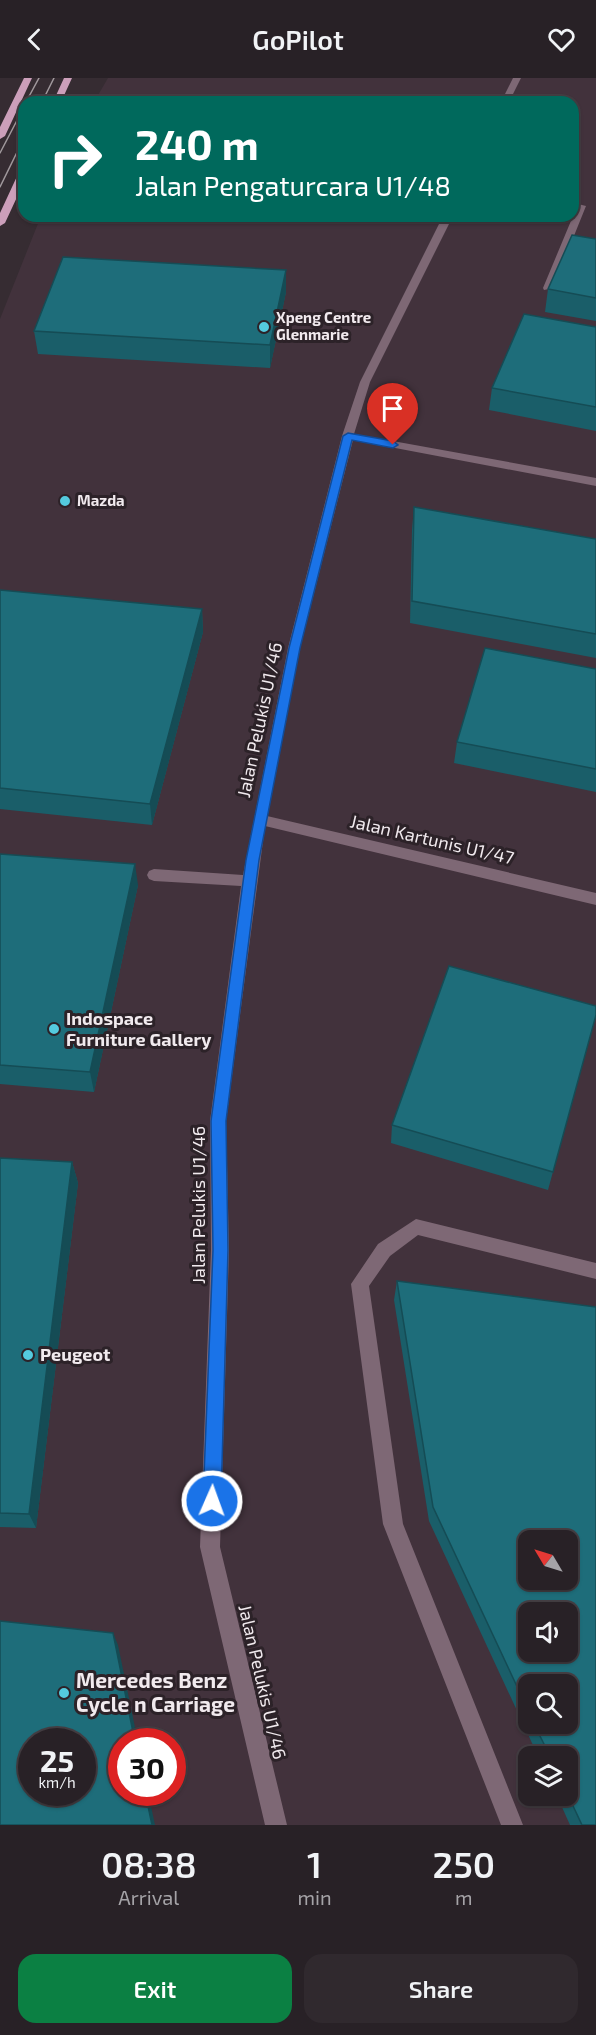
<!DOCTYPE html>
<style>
:root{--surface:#282126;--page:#30292e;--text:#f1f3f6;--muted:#a5a3a7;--line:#443e43;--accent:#0b8043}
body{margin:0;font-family:"Exo 2",sans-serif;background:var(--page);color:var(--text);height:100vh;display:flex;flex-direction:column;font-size:22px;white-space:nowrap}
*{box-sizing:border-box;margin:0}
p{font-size:20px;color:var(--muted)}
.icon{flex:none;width:33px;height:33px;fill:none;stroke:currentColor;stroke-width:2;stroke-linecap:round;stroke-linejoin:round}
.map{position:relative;height:1747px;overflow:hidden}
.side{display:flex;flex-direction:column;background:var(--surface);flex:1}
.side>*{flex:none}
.guide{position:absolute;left:18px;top:18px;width:561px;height:126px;border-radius:18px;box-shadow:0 2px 4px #0004,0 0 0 2px var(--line);background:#00695c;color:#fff;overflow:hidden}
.needle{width:39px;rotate:308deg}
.controls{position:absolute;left:518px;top:1452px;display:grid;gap:12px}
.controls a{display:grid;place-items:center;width:60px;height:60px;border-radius:12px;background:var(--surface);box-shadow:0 2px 4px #0004,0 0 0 2px var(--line);font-size:30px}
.speed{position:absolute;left:18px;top:1650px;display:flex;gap:12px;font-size:30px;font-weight:700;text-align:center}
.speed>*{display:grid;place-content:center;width:78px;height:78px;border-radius:50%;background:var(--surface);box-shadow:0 2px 4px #0004,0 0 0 2px var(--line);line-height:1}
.speed small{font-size:15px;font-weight:400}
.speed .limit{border:9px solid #d22;background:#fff;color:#111}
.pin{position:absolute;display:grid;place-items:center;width:51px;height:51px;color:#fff;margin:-62px -26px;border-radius:50% 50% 50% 0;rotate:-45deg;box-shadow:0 0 6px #0007}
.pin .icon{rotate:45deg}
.me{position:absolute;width:66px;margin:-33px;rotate:2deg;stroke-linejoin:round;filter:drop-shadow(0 0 4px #0008)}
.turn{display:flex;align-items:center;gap:21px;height:126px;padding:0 18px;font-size:27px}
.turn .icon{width:78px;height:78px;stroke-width:2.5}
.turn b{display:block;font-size:42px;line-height:51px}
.eta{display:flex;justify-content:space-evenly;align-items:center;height:102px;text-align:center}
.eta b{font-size:36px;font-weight:600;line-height:42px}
.action{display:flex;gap:12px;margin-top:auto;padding:12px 18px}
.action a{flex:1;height:69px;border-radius:18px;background:var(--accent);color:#fff;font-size:24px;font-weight:600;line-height:69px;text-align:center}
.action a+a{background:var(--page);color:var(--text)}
header{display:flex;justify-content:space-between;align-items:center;height:78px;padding:0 18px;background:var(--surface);font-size:27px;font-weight:600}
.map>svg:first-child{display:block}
.built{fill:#42323c;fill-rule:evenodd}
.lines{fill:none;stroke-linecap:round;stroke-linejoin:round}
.minor{fill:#7e6875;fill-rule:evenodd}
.major{fill:#cc9fba;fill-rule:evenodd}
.tram{stroke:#a0989c;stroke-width:1.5}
.wall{fill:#1a5e69;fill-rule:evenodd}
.shaded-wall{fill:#154c55}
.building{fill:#1e6d7a;stroke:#154c55;stroke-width:1.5;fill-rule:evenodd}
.route{fill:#1a73e8;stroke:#114b97;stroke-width:1.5}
.poi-dot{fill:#54cade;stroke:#2c2228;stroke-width:2}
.labels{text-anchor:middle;stroke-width:6;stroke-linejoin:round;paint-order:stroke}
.far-poi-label{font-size:15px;font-weight:bold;fill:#f1eaee;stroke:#2c2228;text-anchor:start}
.street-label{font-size:18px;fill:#f1eaee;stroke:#2c2228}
.poi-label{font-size:18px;font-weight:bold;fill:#f1eaee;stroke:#2c2228;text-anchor:start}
.near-poi-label{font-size:21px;font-weight:bold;fill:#f1eaee;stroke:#2c2228;text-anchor:start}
</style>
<header><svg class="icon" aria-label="back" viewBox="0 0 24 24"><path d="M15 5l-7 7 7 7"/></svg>GoPilot<svg class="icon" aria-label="heart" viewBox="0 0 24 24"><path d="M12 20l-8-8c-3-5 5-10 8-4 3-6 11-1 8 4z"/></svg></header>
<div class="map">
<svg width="596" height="1747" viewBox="0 0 596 1747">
<rect width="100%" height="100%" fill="#362c32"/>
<path class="built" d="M108 0H596V1747H0V241L41 138H573V24H94ZM528 1462H567V1502H528ZM528 1534H567V1574H528ZM528 1606H567V1646H528ZM32 1664H82V1714H32ZM122 1664H172V1714H122ZM528 1678H567V1718H528Z"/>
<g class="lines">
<path class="minor" d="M513 0H521L509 24H501Z
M578 126 586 128 553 210 544 212 543 210Z
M443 138H453L370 304 354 356 596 400V408L353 362 300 570 267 738 596 815V827L265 748 226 1043 229 1172 220 1469 287 1747H265L200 1469 211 1172 210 1043 241 808 154 803 149 801 147 797 149 793 154 791 243 797 288 570 342 358 360 304Z
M416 1141 596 1185V1201L418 1157 390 1178 369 1208 403 1446 523 1747H501L383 1446 351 1206 378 1166Z"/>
<path class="major" d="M24 0H32L5 58 0 61V49Z
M64 0H72L61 24H53Z
M24 91V104L5 145 0 148V135L19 94Z"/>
<path class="tram" d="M26 24 39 0
M42 24 54 0
M0 75 24 29
M0 109 24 60"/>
</g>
<path class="wall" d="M596 161V243L545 234 548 211Z
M286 192V214L270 290 38 276 34 253Z
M596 249V353L489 332 492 310Z
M414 429 596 461V580L410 545 412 452Z
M0 512 202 531 203 554 152 747 0 731Z
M596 591V714L454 685 457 664Z
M0 776 138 807 94 1014 0 1006Z
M596 937 548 1112 391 1065 392 1047Z
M0 1080 72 1084 78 1105 36 1450 0 1449Z
M397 1203 596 1229V1747H570L557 1718H567V1678H538L429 1443 394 1222ZM528 1462H567V1502H528ZM528 1534H567V1574H528ZM528 1606H567V1646H528Z"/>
<path class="shaded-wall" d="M286 192V214L270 290V267Z
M202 531 203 554 152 747 150 726Z
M135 786 138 807 94 1014 90 994Z
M72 1084 78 1105 36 1450 29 1436Z
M113 1555 118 1567 138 1664H135Z
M145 1714H148L155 1747H152Z"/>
<path class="building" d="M572 157 596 161V220L548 211Z
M63 179 286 192 270 267 34 253Z
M524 236 596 249V329L492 310Z
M414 429 596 461V556L412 523Z
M0 512 202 531 150 726 0 710Z
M485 570 596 591V691L457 664Z
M0 776 135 786 90 994 0 987Z
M449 888 596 928V937L553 1094 392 1047Z
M0 1080 72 1084 29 1436 0 1435Z
M397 1203 596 1229V1747H582L567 1715V1678H550L534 1646H567V1606H528V1632L433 1429ZM528 1462H567V1502H528ZM528 1534H567V1574H528Z
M0 1543 113 1555 135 1664H122V1714H145L152 1747H0ZM32 1664H82V1714H32Z"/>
<path class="route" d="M348 355 393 363 398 367 393 370 352 362 300 570 259 782 226 1043 228 1172 221 1423 218 1429 212 1432 206 1429 203 1423 213 1172 211 1043 246 782 289 570 343 358Z"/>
<g class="poi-dot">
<circle cx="264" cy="249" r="6"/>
<circle cx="65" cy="423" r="6"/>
<circle cx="54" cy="951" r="6"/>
<circle cx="28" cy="1277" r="6"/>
<circle cx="64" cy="1615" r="6"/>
</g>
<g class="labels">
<g class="far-poi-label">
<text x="276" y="245">Xpeng Centre<tspan x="276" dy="17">Glenmarie</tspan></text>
<text x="77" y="428">Mazda</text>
</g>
<g class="street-label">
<text transform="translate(260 642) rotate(-78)" y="6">Jalan Pelukis U1/46</text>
<text transform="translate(432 762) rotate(13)" y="6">Jalan Kartunis U1/47</text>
<text transform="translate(199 1127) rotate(-90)" y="6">Jalan Pelukis U1/46</text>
<text transform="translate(262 1604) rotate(77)" y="6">Jalan Pelukis U1/46</text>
</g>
<g class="poi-label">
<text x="66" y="947">Indospace<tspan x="66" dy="21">Furniture Gallery</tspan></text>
<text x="40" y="1283">Peugeot</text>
</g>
<g class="near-poi-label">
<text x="76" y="1610">Mercedes Benz<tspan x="76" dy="24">Cycle n Carriage</tspan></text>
</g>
</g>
</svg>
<div class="controls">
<a><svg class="needle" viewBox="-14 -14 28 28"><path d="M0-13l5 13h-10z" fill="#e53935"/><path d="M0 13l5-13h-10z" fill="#a5a3a7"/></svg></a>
<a><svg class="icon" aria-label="sound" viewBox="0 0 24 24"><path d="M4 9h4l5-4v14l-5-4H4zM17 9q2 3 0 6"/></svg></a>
<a><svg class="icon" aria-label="search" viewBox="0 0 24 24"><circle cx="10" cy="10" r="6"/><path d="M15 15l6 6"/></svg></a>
<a><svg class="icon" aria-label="layers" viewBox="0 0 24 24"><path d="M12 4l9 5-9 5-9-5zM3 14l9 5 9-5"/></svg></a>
</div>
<div class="speed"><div>25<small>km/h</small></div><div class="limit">30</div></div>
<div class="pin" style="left:393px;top:367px;background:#d93025"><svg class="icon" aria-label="arrive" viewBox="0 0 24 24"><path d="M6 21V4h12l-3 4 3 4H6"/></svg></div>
<svg class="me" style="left:212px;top:1423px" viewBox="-20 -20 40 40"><circle r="17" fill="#1a73e8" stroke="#fff" stroke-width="3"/><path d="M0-11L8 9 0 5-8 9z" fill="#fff"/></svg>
<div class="guide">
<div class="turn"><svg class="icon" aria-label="right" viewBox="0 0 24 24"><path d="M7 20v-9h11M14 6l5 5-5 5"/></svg><div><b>240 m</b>Jalan Pengaturcara U1/48</div></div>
</div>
</div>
<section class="side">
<div class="eta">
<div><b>08:38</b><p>Arrival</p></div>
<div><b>1</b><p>min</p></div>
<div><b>250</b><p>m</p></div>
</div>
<div class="action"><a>Exit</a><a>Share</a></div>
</section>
